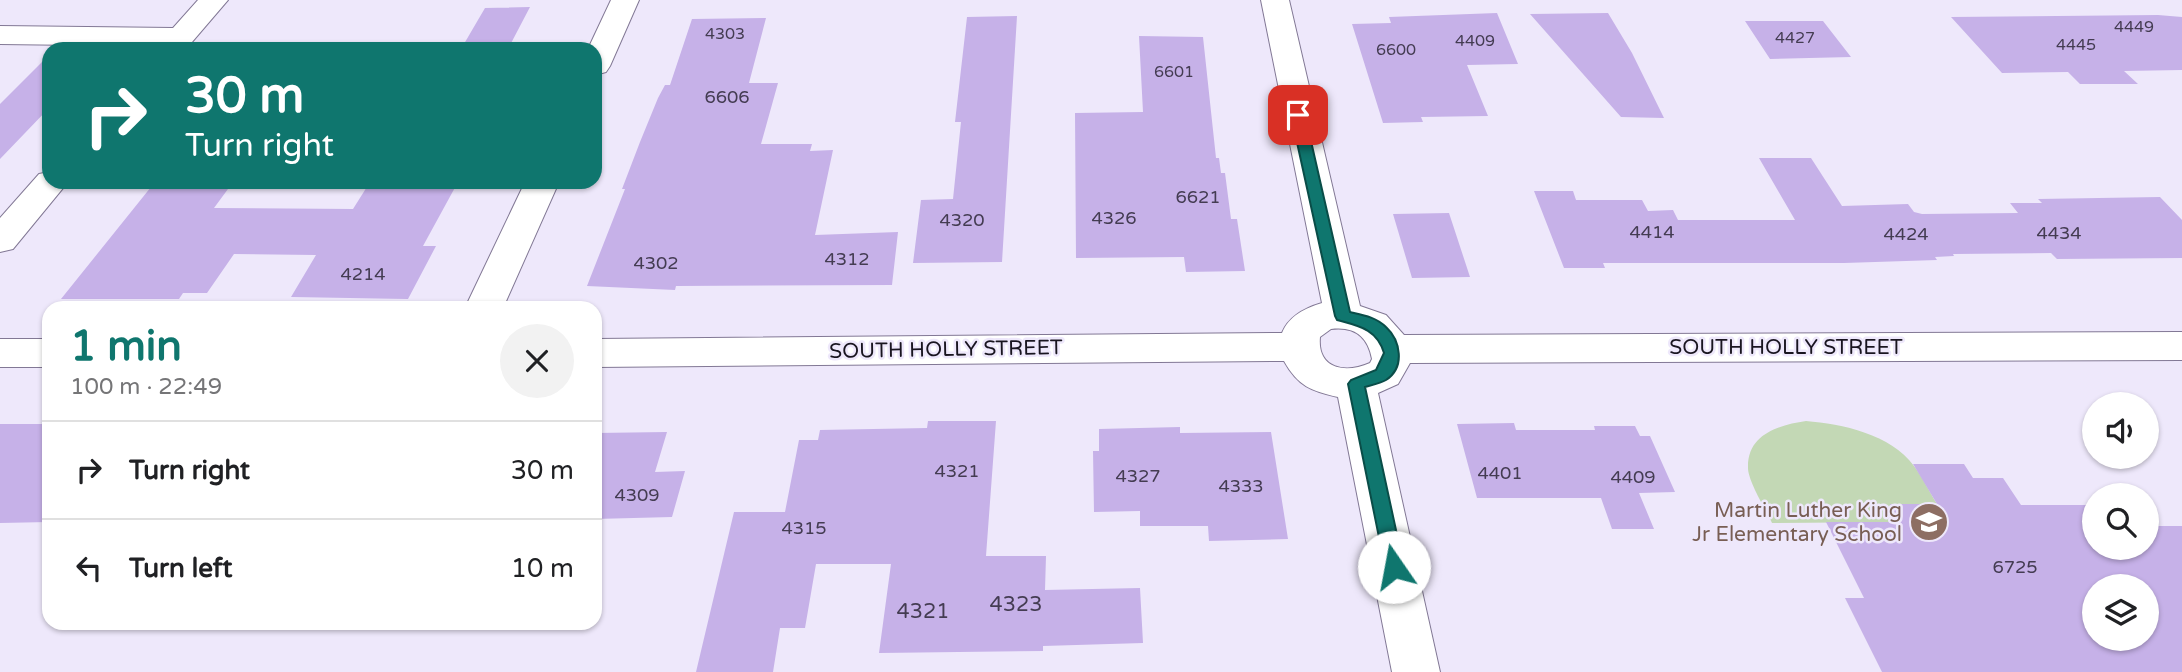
<!DOCTYPE html>
<meta charset="utf-8">
<style>
:root{--surface:#fff;--page:#f2f2f2;--text:#202124;--muted:#757577;--line:#e0e0e0;--accent:#0f766e}
body{margin:0;font-family:"Varela Round",sans-serif;background:var(--page);color:var(--text);height:100vh;display:flex;flex-direction:column;font-size:26px;white-space:nowrap}
*{box-sizing:border-box;margin:0}
p{font-size:23px;color:var(--muted)}
.icon{flex:none;width:38px;height:38px;fill:none;stroke:currentColor;stroke-width:2;stroke-linecap:round;stroke-linejoin:round}
.map{position:relative;flex:1;overflow:hidden}
.side{position:absolute;left:42px;top:301px;width:560px;height:329px;display:flex;flex-direction:column;background:var(--surface);border-radius:21px;box-shadow:0 2px 5px #0004}
.side>*{flex:none}
.hud{position:absolute;left:42px;top:42px;width:560px;height:147px;border-radius:21px;box-shadow:0 2px 5px #0004;background:#0f766e;color:#fff;overflow:hidden}
.buttons{position:absolute;left:2082px;top:392px;display:grid;gap:14px}
.buttons a{display:grid;place-items:center;width:77px;height:77px;border-radius:50%;background:var(--surface);box-shadow:0 2px 5px #0004;font-size:35px}
.pin{position:absolute;display:grid;place-items:center;width:60px;height:60px;color:#fff;margin:-30px;border-radius:14px;box-shadow:0 4px 10px #0006}
.me{position:absolute;width:77px;margin:-38px;rotate:348deg;stroke-linejoin:round;filter:drop-shadow(0 0 5px #0008)}
.turn{display:flex;align-items:center;gap:24px;height:147px;padding:0 28px;font-size:32px}
.turn .icon{width:91px;height:91px;stroke-width:2.5}
.turn b{display:block;font-size:49px;line-height:60px}
.round{display:grid;place-items:center;flex:none;width:74px;height:74px;border-radius:37px;background:var(--page)}
.summary{display:flex;align-items:center;justify-content:space-between;height:119px;padding:0 28px}
h1{font-size:42px;font-weight:700;line-height:52px;color:var(--accent)}
ul{padding:0;list-style:none}
li{display:flex;align-items:center;gap:21px;height:98px;padding:0 28px;border-top:2px solid var(--line)}
li div{flex:1}
li b{display:block;font-size:26px}
li em{font-style:normal}
.map>svg:first-child{display:block}
.green{fill:#c3d8b5}
.building{fill:#c6b1e8;fill-rule:evenodd}
.lines{fill:none;stroke-linecap:round;stroke-linejoin:round}
.minor-casing{stroke:#827895;stroke-width:2}
.minor{fill:#fff;fill-rule:evenodd}
.route{fill:#0f766e;stroke:#0a4d48;stroke-width:2}
.labels{text-anchor:middle;stroke-width:5;stroke-linejoin:round;paint-order:stroke}
.far-number-label{font-size:16px;fill:#443c52}
.number-label{font-size:18px;fill:#443c52}
.street-label{font-size:21px;fill:#191520;stroke:#eee8fb}
.education-label{font-size:21px;fill:#785e54;stroke:#eee8fb;text-anchor:end}
.near-number-label{font-size:21px;fill:#443c52}
</style>
<div class="map">
<svg width="2182" height="672" viewBox="0 0 2182 672">
<rect width="100%" height="100%" fill="#eee8fb"/>
<path class="green" d="M1806 421C1842 424 1891 434 1914 466 1923 478 1929 491 1937 504H1891L1900 522 1772 523C1766 510 1748 481 1748 468 1747 434 1779 425 1806 421Z"/>
<path class="building" d="M530 7 508 49H461L485 8Z
M1497 13 1518 64 1467 65 1488 116 1421 117 1423 122 1383 123 1352 24 1391 23 1389 17Z
M1608 13 1632 53 1664 118 1621 117 1530 14Z
M2158 15 2182 17V70L2124 71 2138 84H2080L2068 72 2002 73 1951 17Z
M1017 16 1002 262 913 263 921 200 953 199 961 122H955L967 17Z
M766 18 749 83H778L761 144H812L810 151 833 150 815 235 898 232 892 285 676 286 675 290 587 286 625 189H622L640 142 658 98 665 85H670L692 19Z
M1745 21H1823L1851 57 1770 59Z
M1139 36 1203 37 1216 158H1219L1221 173H1225L1231 219H1237L1245 271 1186 272 1184 257 1076 258 1075 113 1143 112Z
M49 55V108L0 159V104Z
M1759 158H1811L1842 206 1908 204 1914 212 1922 214 2018 213 2010 203H2042L2038 199 2160 197 2182 220V258L2057 259 2051 253 1953 254 1954 256 1935 257 1937 260 1844 263H1603L1605 268H1564L1534 191H1573L1576 200H1642L1648 211 1673 210 1678 220H1795Z
M155 182H215L210 189H228L214 208 353 209 370 182H458L423 246H436L408 299 291 297 316 255 234 254 207 293H183L179 299H61Z
M1449 213 1470 277 1412 278 1393 214Z
M928 421H996L986 556H1046L1045 590 1140 588 1143 643 1043 646V651L879 653 891 564H816L805 628H780L773 672H696L734 512H785L799 440H818L820 430 927 428Z
M1514 423 1516 430H1595L1594 426H1635L1640 436H1650L1675 492 1639 493 1654 529H1612L1601 498H1477L1457 424Z
M0 424H49V522L0 523Z
M1180 427V433L1271 432 1288 539 1209 541 1208 526H1140V511L1094 512 1093 451H1099V429Z
M667 432 655 472 685 471 672 517 595 519V433Z
M1913 464H1964L1973 478H2003L2021 505H2095V548H2147V526H2182V672H1882L1845 598H1864L1826 522H1900L1890 504H1937ZM2095 586H2147V639H2095Z"/>
<g class="lines">
<defs>
<path id="minor" d="M198 0H228L186 49H155L157 46 0 44V26L173 28Z
M611 0H639L610 66 606 72 595 75V49H588Z
M1261 0H1289L1360 306 1386 315 1404 335 2182 332V360L1410 363 1398 384 1378 393 1440 672H1392L1338 397C1311 391 1298 386 1284 361L595 367V339L1282 333C1289 316 1305 308 1322 303ZM1331 329C1355 326 1368 337 1372 359L1370 363C1345 374 1317 369 1320 337Z
M49 172V182H68L13 249 0 252V218L39 174Z
M525 182H559L503 308H465Z
M0 339H49V367H0Z"/>
</defs>
<use href="#minor" class="minor-casing"/>
<use href="#minor" class="minor"/>
</g>
<path class="route" d="M1298 111 1305 115 1350 312C1363 315 1376 317 1386 327 1400 340 1406 367 1386 380 1381 383 1372 385 1365 387L1404 567 1401 573 1394 575 1388 573 1385 567 1348 384 1351 380 1376 370 1384 353C1377 329 1359 326 1337 320L1335 316 1291 115Z"/>
<defs>
<symbol id="school-disc" viewBox="-11 -11 22 22"><circle r="9.5" fill="#8d6e63" stroke="#eee8fb"/><path d="M0-5L7-2L0 1L-7-2ZM-4 1L0 2.5L4 1V4Q0 6-4 4Z" fill="#fff"/></symbol>
</defs>
<g fill-rule="evenodd">
<use href="#school-disc" x="1907" y="500" width="44" height="44"/>
</g>
<g class="labels">
<g class="far-number-label">
<text x="2134" y="32">4449</text>
<text x="725" y="39">4303</text>
<text x="1795" y="43">4427</text>
<text x="1475" y="46">4409</text>
<text x="2076" y="50">4445</text>
<text x="1396" y="55">6600</text>
<text x="1174" y="77">6601</text>
</g>
<g class="number-label">
<text x="727" y="103">6606</text>
<text x="1198" y="203">6621</text>
<text x="1114" y="224">4326</text>
<text x="962" y="226">4320</text>
<text x="1652" y="238">4414</text>
<text x="2059" y="239">4434</text>
<text x="1906" y="240">4424</text>
<text x="847" y="265">4312</text>
<text x="656" y="269">4302</text>
<text x="363" y="280">4214</text>
<text x="957" y="477">4321</text>
<text x="1500" y="479">4401</text>
<text x="1138" y="482">4327</text>
<text x="1633" y="483">4409</text>
<text x="1241" y="492">4333</text>
<text x="637" y="501">4309</text>
<text x="804" y="534">4315</text>
<text x="2015" y="573">6725</text>
</g>
<g class="street-label">
<text x="1786" y="354">SOUTH HOLLY STREET</text>
<text transform="translate(946 349) rotate(-1)" y="7">SOUTH HOLLY STREET</text>
</g>
<g class="education-label">
<text x="1902" y="517">Martin Luther King<tspan x="1902" dy="24">Jr Elementary School</tspan></text>
</g>
<g class="near-number-label">
<text x="1016" y="611">4323</text>
<text x="923" y="618">4321</text>
</g>
</g>
</svg>
<div class="buttons">
<a><svg class="icon" aria-label="sound" viewBox="0 0 24 24"><path d="M4 9h4l5-4v14l-5-4H4zM17 9q2 3 0 6"/></svg></a>
<a><svg class="icon" aria-label="search" viewBox="0 0 24 24"><circle cx="10" cy="10" r="6"/><path d="M15 15l6 6"/></svg></a>
<a><svg class="icon" aria-label="layers" viewBox="0 0 24 24"><path d="M12 4l9 5-9 5-9-5zM3 14l9 5 9-5"/></svg></a>
</div>
<div class="pin" style="left:1298px;top:115px;background:#d93025"><svg class="icon" aria-label="arrive" viewBox="0 0 24 24"><path d="M6 21V4h12l-3 4 3 4H6"/></svg></div>
<svg class="me" style="left:1394px;top:567px" viewBox="-20 -20 40 40"><circle r="19" fill="#fff"/><path d="M0-13L10 11 0 6-10 11z" fill="#0f766e"/></svg>
<div class="hud">
<div class="turn"><svg class="icon" aria-label="right" viewBox="0 0 24 24"><path d="M7 20v-9h11M14 6l5 5-5 5"/></svg><div><b>30 m</b>Turn right</div></div>
</div>
<section class="side">
<div class="summary"><div><h1>1 min</h1><p>100 m · 22:49</p></div><a class="round"><svg class="icon" aria-label="close" viewBox="0 0 24 24"><path d="M6 6l12 12M18 6L6 18"/></svg></a></div>
<ul>
<li><svg class="icon" aria-label="right" viewBox="0 0 24 24"><path d="M7 20v-9h11M14 6l5 5-5 5"/></svg><div><b>Turn right</b></div><em>30 m</em></li>
<li><svg class="icon" aria-label="left" viewBox="0 0 24 24"><path d="M17 20v-9H6M10 6l-5 5 5 5"/></svg><div><b>Turn left</b></div><em>10 m</em></li>
</ul>
</section>
</div>
